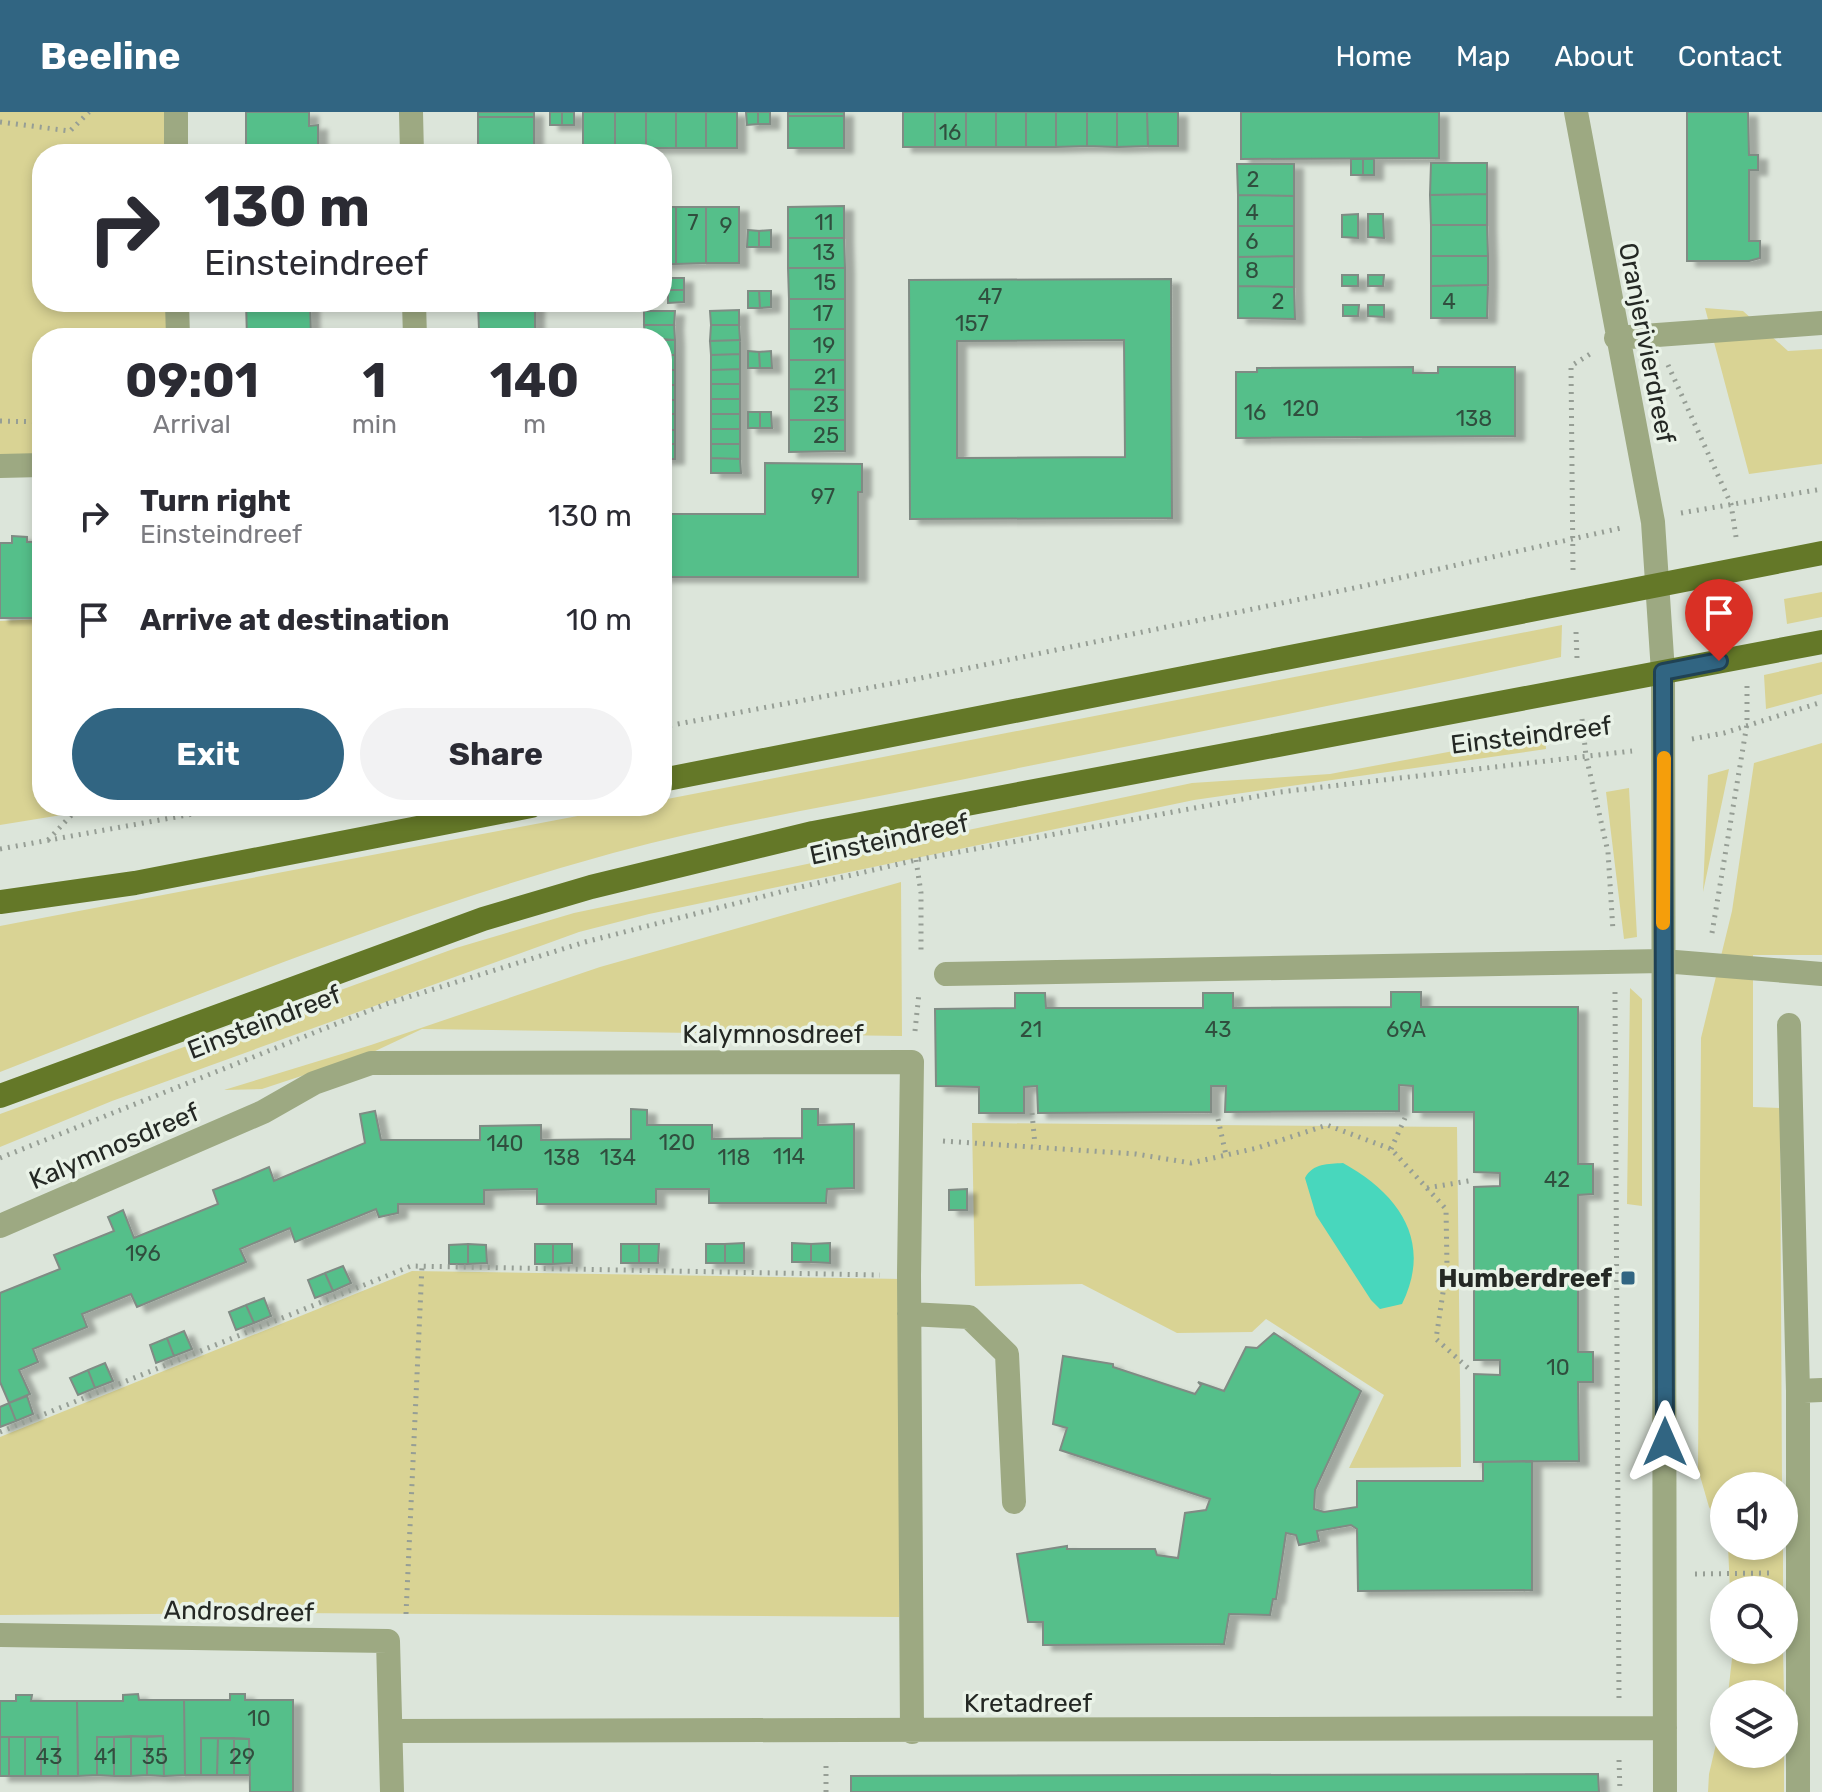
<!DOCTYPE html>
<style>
:root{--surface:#fff;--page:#f2f2f3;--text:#2b2b33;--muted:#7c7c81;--accent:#316582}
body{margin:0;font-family:Rubik,sans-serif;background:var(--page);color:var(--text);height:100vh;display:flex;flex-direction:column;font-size:30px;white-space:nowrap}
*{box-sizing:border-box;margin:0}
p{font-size:26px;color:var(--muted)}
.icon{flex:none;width:44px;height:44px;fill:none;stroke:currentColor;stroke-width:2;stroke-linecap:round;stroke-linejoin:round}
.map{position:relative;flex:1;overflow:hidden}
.side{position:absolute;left:32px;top:216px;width:640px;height:488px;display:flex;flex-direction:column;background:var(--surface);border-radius:32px;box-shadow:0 4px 12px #0003}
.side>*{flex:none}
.banner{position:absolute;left:32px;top:32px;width:640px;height:168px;border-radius:32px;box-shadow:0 4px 12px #0003;background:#fff;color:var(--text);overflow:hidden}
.buttons{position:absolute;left:1710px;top:1360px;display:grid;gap:16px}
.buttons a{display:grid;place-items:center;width:88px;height:88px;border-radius:50%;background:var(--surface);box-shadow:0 4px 12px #0003;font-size:40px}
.pin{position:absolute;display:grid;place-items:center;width:68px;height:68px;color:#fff;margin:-82px -34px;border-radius:50% 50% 50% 0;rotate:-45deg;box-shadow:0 0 8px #0007}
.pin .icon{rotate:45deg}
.me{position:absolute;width:88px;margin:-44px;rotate:0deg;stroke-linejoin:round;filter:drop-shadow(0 0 6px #0008)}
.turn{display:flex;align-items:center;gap:28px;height:168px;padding:0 40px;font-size:36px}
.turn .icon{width:104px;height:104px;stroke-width:2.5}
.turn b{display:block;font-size:56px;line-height:68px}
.eta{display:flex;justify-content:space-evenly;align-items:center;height:136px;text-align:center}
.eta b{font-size:48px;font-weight:700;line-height:56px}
.primary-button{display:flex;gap:16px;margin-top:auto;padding:16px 40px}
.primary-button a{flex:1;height:92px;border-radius:48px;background:var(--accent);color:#fff;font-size:32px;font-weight:700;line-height:92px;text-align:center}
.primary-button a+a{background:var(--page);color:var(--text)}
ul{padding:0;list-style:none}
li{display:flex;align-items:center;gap:24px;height:104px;padding:0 40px}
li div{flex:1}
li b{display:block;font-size:30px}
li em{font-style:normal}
header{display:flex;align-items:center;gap:48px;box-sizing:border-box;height:112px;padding:0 40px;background:var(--accent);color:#fff}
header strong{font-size:38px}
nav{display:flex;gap:44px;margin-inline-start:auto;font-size:28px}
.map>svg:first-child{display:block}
.green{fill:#d9d394}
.water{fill:#48d7bd}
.building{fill:#54bf8a;stroke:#808b84;stroke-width:2;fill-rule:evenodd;filter:url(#shadow)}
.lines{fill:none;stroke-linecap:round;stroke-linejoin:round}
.path{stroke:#969e95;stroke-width:5;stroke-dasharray:2 6;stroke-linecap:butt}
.minor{stroke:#9da982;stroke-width:24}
.major{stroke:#647828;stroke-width:24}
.route-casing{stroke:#204254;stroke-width:20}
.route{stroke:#316582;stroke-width:14}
.slow{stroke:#f59e0b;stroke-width:14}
.poi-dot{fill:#316582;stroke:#e9f2e7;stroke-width:3}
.labels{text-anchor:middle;stroke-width:7;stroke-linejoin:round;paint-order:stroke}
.number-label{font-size:22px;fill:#304e3e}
.street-label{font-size:26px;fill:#242824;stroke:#e9f2e7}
.poi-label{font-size:26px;font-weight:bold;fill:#242824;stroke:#e9f2e7;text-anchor:end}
</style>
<header>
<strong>Beeline</strong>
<nav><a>Home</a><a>Map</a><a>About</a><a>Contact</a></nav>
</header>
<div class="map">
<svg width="1822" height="1680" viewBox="0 0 1822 1680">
<defs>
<filter id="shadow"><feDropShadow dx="9" dy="5" stdDeviation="2" flood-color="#0004"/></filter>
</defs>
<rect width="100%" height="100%" fill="#dce5da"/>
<path class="green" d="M0 0H176V42H42V190H177L178 226H42V353L0 354Z
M1705 196 1743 199 1788 239 1822 237V352L1749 362Z
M1822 480V505L1787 512 1784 487Z
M42 507V694H117L0 713V509Z
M1562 513 1561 545C1346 592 1130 633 915 677 814 697 712 714 613 741 403 799 202 881 0 960V814L630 694H662V688Z
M1822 550V582L1766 597 1764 563Z
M1545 622 1546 637 1194 688 649 802 579 820 112 989 0 1035V1002L456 836 574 801 1192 671 1330 662Z
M1822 631V843H1753V995L1780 996 1782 1374H1724V1420L1709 1395 1698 1357 1701 926 1732 799 1754 651Z
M1729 657 1703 780 1708 663Z
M1629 676 1637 825 1624 827 1606 680Z
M901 770 902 924 422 917 371 941 262 977 224 978 371 933 600 855Z
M1630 876 1642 887V1094L1627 1092Z
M972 1011 1457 1015 1461 1355 1349 1356 1384 1283 1266 1207 1252 1220 1177 1221 1082 1172 975 1174Z
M412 1159 904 1167 899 1505 292 1501 0 1503V1325Z
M1728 1434H1783V1478H1730Z
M1733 1538H1783L1784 1582H1728Z
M1724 1598V1642H1784V1680H1708L1709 1662Z"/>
<path class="water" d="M1343 1051C1399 1082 1433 1129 1402 1192L1380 1197 1371 1188 1316 1103 1305 1066C1313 1051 1328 1052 1343 1051Z"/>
<path class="building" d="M246 0H309V14L318 13V42H246Z
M478 0H534V5H478Z
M550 0H562V13H550Z
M562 0H574V13H562Z
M583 0H615V36L583 37Z
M615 0H646V36H615Z
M646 0H676V36H646Z
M676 0H706V36H676Z
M706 0H737V36H706Z
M746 0H758V12L747 13Z
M758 0H770V12H758Z
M788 0H844V4H788Z
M903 0H935V35H903Z
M935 0H966V35H935Z
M966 0H996V35H966Z
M996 0H1026V35H996Z
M1026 0H1056V35H1026Z
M1056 0H1087V34L1056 35Z
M1087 0H1117V35L1087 34Z
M1117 0H1147L1148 34 1117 35Z
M1147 0H1178V34H1148Z
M1241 0H1439V46L1241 47Z
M1687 0H1748L1749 43H1758V58H1749V129H1760V146L1749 149H1687Z
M788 4H844V36H788Z
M478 5H534V37H478Z
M1351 47H1363V63H1351Z
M1363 47H1374V63H1363Z
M1431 51H1487V82L1430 83Z
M1237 52H1294V84L1238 83Z
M1487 82V113H1431L1430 83Z
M1238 83 1294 84V114H1238Z
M844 94V126H788V95Z
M662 95H676V152H662Z
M676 95H706V151L676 152Z
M706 95H739V151H706Z
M1358 102V126L1342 125V103Z
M1368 102H1383L1384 126 1368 125Z
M1431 113H1487L1488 144H1431Z
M1238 114H1294V144L1238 145Z
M748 118 759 119V135H747Z
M771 118V135H759V119Z
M788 126H844L845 156H788Z
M1294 144V175L1238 174V145Z
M1431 144H1488V173L1431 174Z
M788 156H845V187H789Z
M1342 163H1358V174H1342Z
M1368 163H1384L1383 174H1368Z
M668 166H684V178H668Z
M1171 167 1172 406 910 407 909 168ZM1124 228 1125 345 957 346V229Z
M1488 173 1487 206H1431V174Z
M1238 174 1294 175 1295 207 1238 206Z
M668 178H684V190L668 191Z
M748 179H759L760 196H748Z
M759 179H771V195L760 196Z
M789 187H845V217H789Z
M246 190H310L311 226H247Z
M478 190H535V219L479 218Z
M1343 193H1359L1358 204H1343Z
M1368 193H1384V205L1368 204Z
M739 198V213H711L710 199Z
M644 199H675L674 213H644Z
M644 213H674L675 228 645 226Z
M711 213H739L740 228 710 229Z
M789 217H845V248H789Z
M479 218 535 219V226H479Z
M662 228H675V243H662Z
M740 228V242L711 243 710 229Z
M748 239 759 240 760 256H748Z
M771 239 772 256H760L759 240Z
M740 242V257L711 258V243Z
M662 243H675V258H662Z
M789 248H845V278L789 277Z
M1413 255V261H1438V255H1515V324L1236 326V260H1257V256Z
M740 257V272H711V258Z
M662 258H675V273H662Z
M711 272H740V287H711Z
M662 273H675V288H662Z
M789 277 845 278V308H789Z
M711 287H740V302H711Z
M662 288H675V302H662Z
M748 300H760V316H748Z
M760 300H771L772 316H760Z
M662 302H675V318H662Z
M711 302H740V317H711Z
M789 308H845V339L789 340Z
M711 317H740V332H711Z
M662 318H675V332H662Z
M662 332H675V347H662Z
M711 332H740V347L711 346Z
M711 346 740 347 741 361H711Z
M765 351 862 352V380H858V465H662V402H765Z
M12 424 27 425V430H42V506H0V431H12Z
M1391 880H1421V895H1578V1052H1593V1082L1578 1083V1240H1593V1270H1578L1579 1349 1474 1350V1262L1500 1263V1248H1474V1075L1500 1074V1061L1474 1060V1000H1413V974L1399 973V999L1225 1000 1226 974H1211V1000L1038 1001 1037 974 1024 975V1001H979V975L936 974 935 897 1015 896V881H1045L1046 896H1203V881H1233V896L1391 895Z
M631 997 647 998V1013H712V1027L802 1026V997H818V1013L854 1012V1076L827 1077 826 1091H709V1077H656V1092H537V1077L484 1078V1092H398V1101L379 1105 376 1097 295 1130 290 1116 240 1137 246 1150 137 1195 131 1182 82 1202 87 1215 33 1237 38 1250 19 1258 30 1282 9 1291 0 1270V1181L60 1157 54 1143 114 1119 108 1105 123 1098 134 1126 218 1092 213 1078 241 1067 269 1055 274 1069 365 1031 360 1002 375 999 381 1028H480V1014L541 1013V1028L631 1027Z
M967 1077V1098H949V1078Z
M744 1131V1151H725V1132Z
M792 1131 811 1132V1150H792Z
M830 1131V1151L811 1150V1132Z
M468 1132V1152H449V1133Z
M468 1132 486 1133 487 1151 468 1152Z
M535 1132H553V1152H535Z
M553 1132H572V1151L553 1152Z
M621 1132H639V1151H621Z
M639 1132H659L658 1151H639Z
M706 1132H725V1151H706Z
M343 1154 351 1171 333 1179 325 1161Z
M325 1161 333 1179 315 1186 308 1168Z
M264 1186 271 1204 254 1211 246 1193Z
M246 1193 254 1211 236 1218 229 1200Z
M184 1219 192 1237 174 1244 167 1226Z
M1274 1221 1361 1279 1315 1378 1314 1397 1324 1400 1357 1395V1369H1483V1350L1532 1349V1478L1358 1479 1357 1417 1351 1413 1317 1419 1319 1429 1299 1433 1296 1423 1286 1421 1276 1487H1273L1270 1503 1229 1502 1224 1532 1043 1533V1510H1028L1017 1442 1067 1434V1437H1155L1157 1443 1178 1446 1185 1401 1206 1398 1210 1387 1060 1338 1067 1316 1053 1312 1063 1244 1113 1252V1255L1195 1282 1201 1273 1198 1270 1224 1279 1246 1235 1257 1236Z
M167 1226 174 1244 156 1251 150 1233Z
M105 1251 113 1269 95 1276 88 1258Z
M88 1258 95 1276 78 1283 70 1266Z
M27 1284 33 1302 16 1309 9 1291Z
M9 1291 16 1309 0 1315V1295Z
M138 1582 139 1588H184L185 1663 164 1664 163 1624 97 1625V1663L78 1664 77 1589H123V1583Z
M230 1582H245V1588H293V1680H250L249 1627 201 1626V1663H185L184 1588H230Z
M16 1583H32L31 1589H77L78 1664H58V1625H0V1589H16Z
M131 1624 147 1625V1663L131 1664Z
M131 1624V1664H114V1625Z
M163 1624 164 1664 147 1663V1625Z
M0 1625H9V1664H0Z
M9 1625H25V1664H9Z
M25 1625H41V1664H25Z
M41 1625H58V1664H41Z
M97 1625H114V1664L97 1663Z
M201 1626H218L217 1663H201Z
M218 1626H234V1663H217Z
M234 1626 249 1627 250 1663H234Z
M1598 1662 1599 1680H851V1664Z"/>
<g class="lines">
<path class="path" d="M0 10 70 19 89 0
M1668 253 1731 392 1736 425
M0 309 42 310
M1681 401 1822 377
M1573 458 1571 254 1590 242
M1743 487 1745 513
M1576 520 1577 546
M1582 607 1586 644 1608 740 1613 819
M662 615 921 566 1359 475 1621 416
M1692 627 1724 621 1822 590
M48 728 80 694
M0 737 237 694
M916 748 921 781V843
M1712 821 1747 612V574
M1615 880 1619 1586
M915 919 919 881
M1032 1001 1035 1033
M1218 1007 1226 1043
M943 1029 1136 1042 1191 1051 1257 1036 1327 1013 1391 1037 1446 1097 1447 1154 1436 1227 1468 1256
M1391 1037 1405 1006
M0 1046 386 892 585 830 792 777 916 748 1280 680 1632 639
M1427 1076 1474 1068
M0 1320 411 1154 880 1163
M1695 1462 1769 1461
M406 1502 422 1154
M1619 1648 1620 1680
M826 1680V1649"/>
<path class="minor" d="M176 0V42
M411 0 412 42
M1576 0 1653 410 1663 560 1665 1680
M177 190 178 226
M414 190 415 226
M1616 226 1822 211
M0 354 42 353
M946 862 1663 849 1822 862
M1789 913 1798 1279V1680
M0 1114 263 1000 314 971 371 951 912 950 909 1163 912 1620
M909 1202 969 1205 1007 1242 1014 1390
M1798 1279 1822 1278
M0 1523 388 1529 392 1680
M392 1619 1665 1616"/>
<path class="major" d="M662 668 1822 441
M0 790 135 771 531 694
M0 984 483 807 591 775 813 721 1822 530"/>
</g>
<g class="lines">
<defs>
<path id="route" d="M1665 1330 1663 560 1719 549"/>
</defs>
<use href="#route" class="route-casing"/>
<use href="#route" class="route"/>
<path class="slow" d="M1663 811 1664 646"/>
</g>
<rect class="poi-dot" x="1620" y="1158" width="16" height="16" rx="4"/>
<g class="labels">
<g class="number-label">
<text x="950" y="28">16</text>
<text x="1253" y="75">2</text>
<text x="1252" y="108">4</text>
<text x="693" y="118">7</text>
<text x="824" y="118">11</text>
<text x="726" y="121">9</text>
<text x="1252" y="137">6</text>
<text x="824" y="148">13</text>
<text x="1252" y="166">8</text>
<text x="825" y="178">15</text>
<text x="990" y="192">47</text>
<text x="1278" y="197">2</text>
<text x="1449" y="197">4</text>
<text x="823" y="209">17</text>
<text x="972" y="219">157</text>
<text x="824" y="241">19</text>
<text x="825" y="272">21</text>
<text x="826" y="300">23</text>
<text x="1301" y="304">120</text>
<text x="1255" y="308">16</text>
<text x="1474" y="314">138</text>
<text x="826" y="331">25</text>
<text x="823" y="392">97</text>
<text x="1031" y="925">21</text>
<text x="1218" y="925">43</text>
<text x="1406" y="925">69A</text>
<text x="677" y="1038">120</text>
<text x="505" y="1039">140</text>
<text x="789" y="1052">114</text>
<text x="562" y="1053">138</text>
<text x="618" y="1053">134</text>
<text x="734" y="1053">118</text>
<text x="1557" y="1075">42</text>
<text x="143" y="1149">196</text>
<text x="1558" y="1263">10</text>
<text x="259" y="1614">10</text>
<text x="49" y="1652">43</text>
<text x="105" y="1652">41</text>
<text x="155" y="1652">35</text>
<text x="242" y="1652">29</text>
</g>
<g class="street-label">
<text transform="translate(1647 231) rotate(79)" y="9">Oranjerivierdreef</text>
<text transform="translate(1531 623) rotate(-7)" y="9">Einsteindreef</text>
<text transform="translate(889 727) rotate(-12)" y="9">Einsteindreef</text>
<text transform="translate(264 910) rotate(-21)" y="9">Einsteindreef</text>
<text x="773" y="931">Kalymnosdreef</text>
<text transform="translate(114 1034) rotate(-23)" y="9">Kalymnosdreef</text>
<text transform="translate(239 1499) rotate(1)" y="9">Androsdreef</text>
<text x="1028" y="1600">Kretadreef</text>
</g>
<g class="poi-label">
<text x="1612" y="1175">Humberdreef</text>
</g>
</g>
</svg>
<div class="buttons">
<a><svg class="icon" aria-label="sound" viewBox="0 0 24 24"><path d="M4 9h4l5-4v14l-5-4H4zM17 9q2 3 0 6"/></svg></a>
<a><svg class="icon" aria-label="search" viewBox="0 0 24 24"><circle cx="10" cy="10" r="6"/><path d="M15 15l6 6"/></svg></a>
<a><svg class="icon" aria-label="layers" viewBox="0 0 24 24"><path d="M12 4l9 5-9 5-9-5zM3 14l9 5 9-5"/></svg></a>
</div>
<div class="pin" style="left:1719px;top:549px;background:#d93025"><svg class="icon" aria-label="arrive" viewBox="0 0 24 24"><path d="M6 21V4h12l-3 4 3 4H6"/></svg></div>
<svg class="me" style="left:1665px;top:1330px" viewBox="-20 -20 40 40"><path d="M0-17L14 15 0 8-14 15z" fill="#316582" stroke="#fff" stroke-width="4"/></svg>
<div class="banner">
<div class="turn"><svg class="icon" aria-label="right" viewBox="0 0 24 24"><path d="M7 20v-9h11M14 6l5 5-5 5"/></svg><div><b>130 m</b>Einsteindreef</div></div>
</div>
<section class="side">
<div class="eta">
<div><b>09:01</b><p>Arrival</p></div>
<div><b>1</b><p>min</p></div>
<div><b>140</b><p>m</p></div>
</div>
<ul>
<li><svg class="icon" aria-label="right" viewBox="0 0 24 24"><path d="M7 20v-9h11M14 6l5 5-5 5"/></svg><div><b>Turn right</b><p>Einsteindreef</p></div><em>130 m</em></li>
<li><svg class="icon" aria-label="arrive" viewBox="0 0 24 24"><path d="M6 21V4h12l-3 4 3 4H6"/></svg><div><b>Arrive at destination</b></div><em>10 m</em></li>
</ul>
<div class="primary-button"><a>Exit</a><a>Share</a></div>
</section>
</div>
